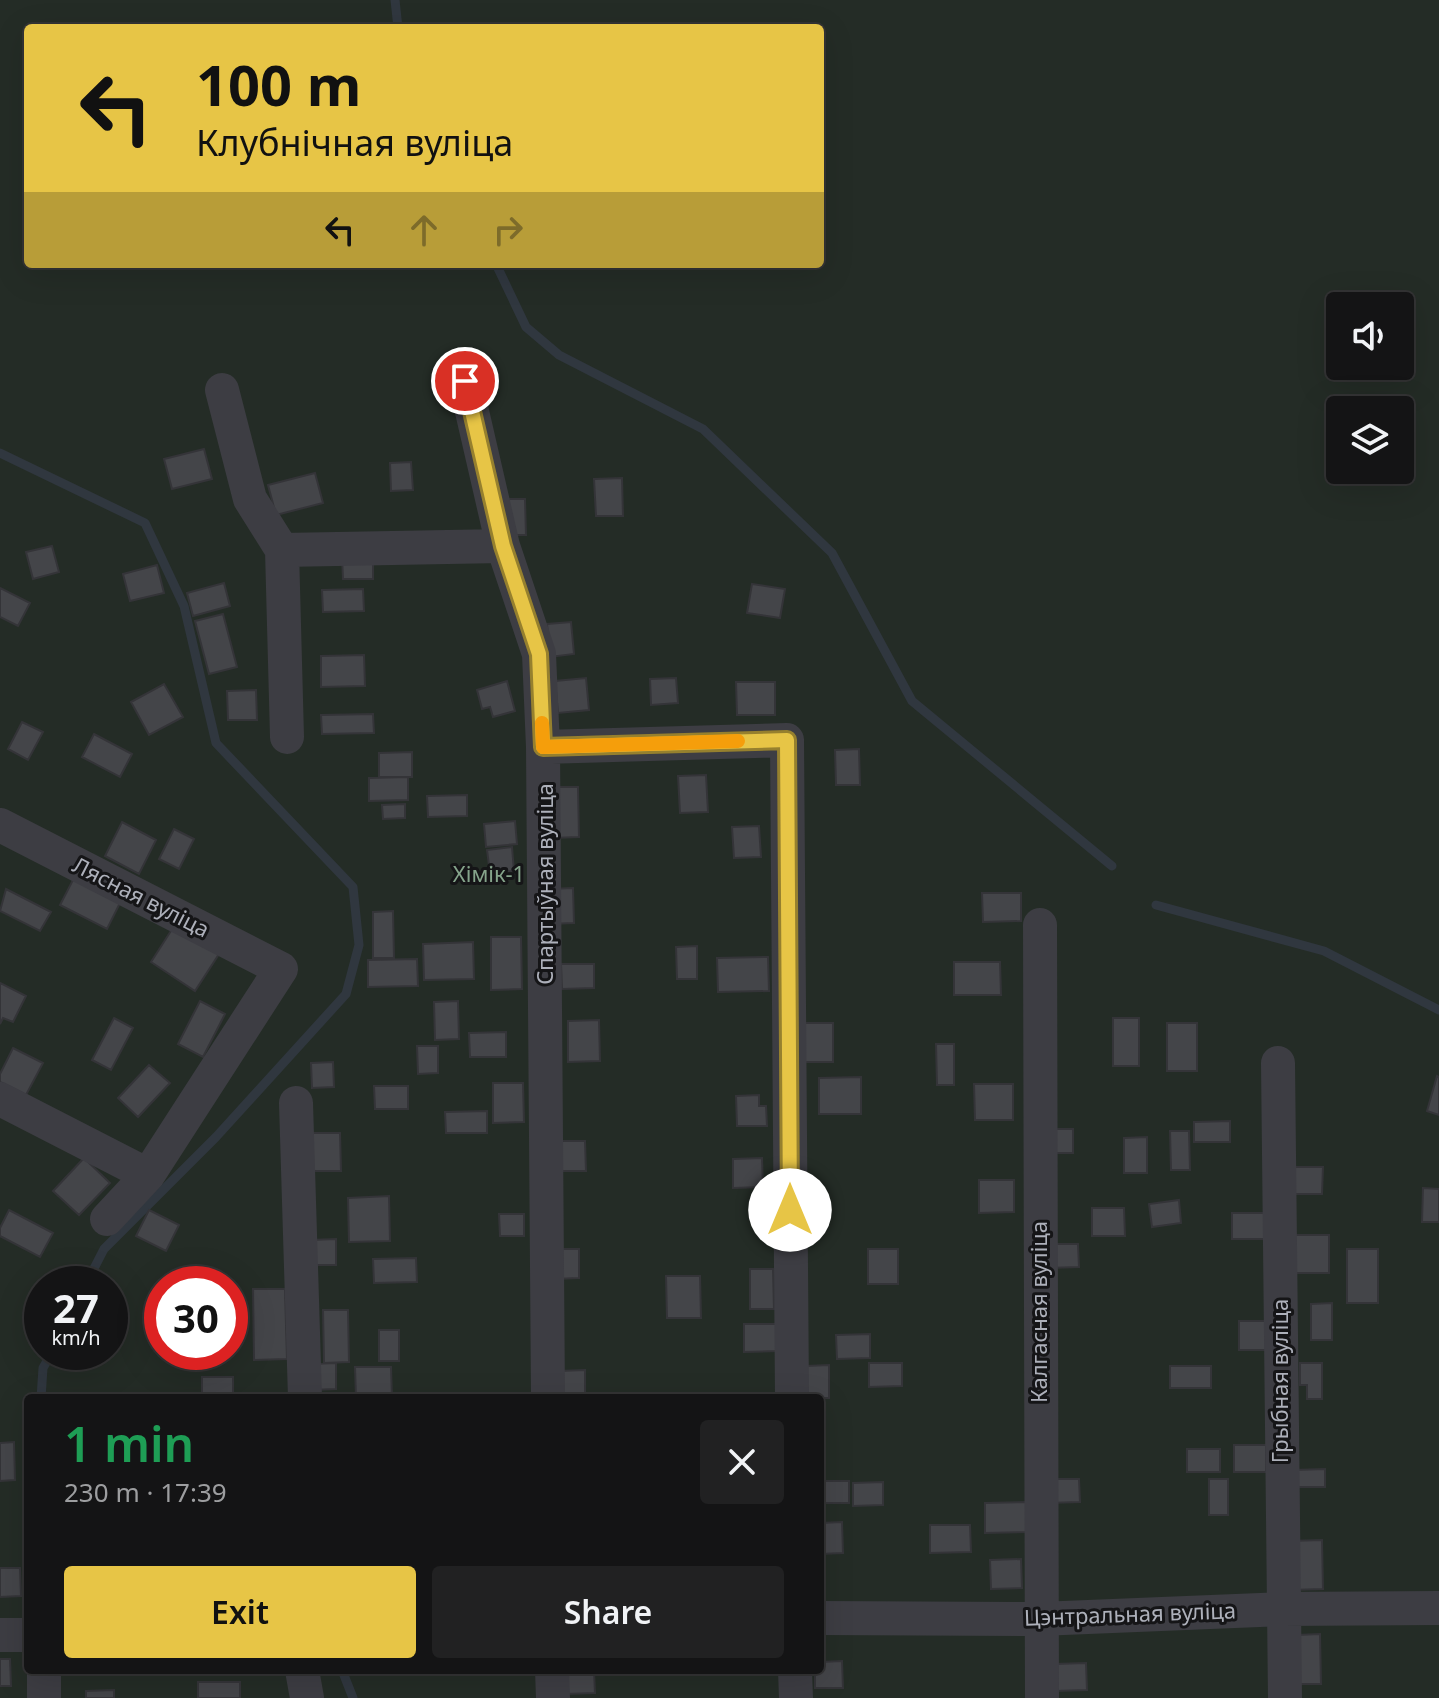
<!DOCTYPE html>
<meta charset="utf-8">
<style>
:root{--surface:#141415;--page:#212122;--text:#f1f3f6;--muted:#9d9ea0;--line:#333334;--accent:#e7c546}
body{margin:0;font-family:"Noto Sans",sans-serif;background:var(--page);color:var(--text);height:100vh;display:flex;flex-direction:column;font-size:30px;white-space:nowrap}
*{box-sizing:border-box;margin:0}
p{font-size:26px;color:var(--muted)}
.icon{flex:none;width:44px;height:44px;fill:none;stroke:currentColor;stroke-width:2;stroke-linecap:round;stroke-linejoin:round}
.map{position:relative;flex:1;overflow:hidden}
.panel{position:absolute;left:24px;top:1394px;width:800px;height:280px;display:flex;flex-direction:column;background:var(--surface);border-radius:8px;box-shadow:0 8px 32px #0002,0 0 0 2px var(--line)}
.panel>*{flex:none}
.hud{position:absolute;left:24px;top:24px;width:800px;height:244px;border-radius:8px;box-shadow:0 8px 32px #0002,0 0 0 2px var(--line);background:#e7c546;color:#111;overflow:hidden}
.tools{position:absolute;left:1326px;top:292px;display:grid;gap:16px}
.tools a{display:grid;place-items:center;width:88px;height:88px;border-radius:8px;background:var(--surface);box-shadow:0 8px 32px #0002,0 0 0 2px var(--line);font-size:40px}
.speed{position:absolute;left:24px;top:1266px;display:flex;gap:16px;font-size:40px;font-weight:700;text-align:center}
.speed>*{display:grid;place-content:center;width:104px;height:104px;border-radius:50%;background:var(--surface);box-shadow:0 8px 32px #0002,0 0 0 2px var(--line);line-height:1}
.speed small{font-size:20px;font-weight:400}
.speed .limit{border:12px solid #d22;background:#fff;color:#111}
.pin{position:absolute;display:grid;place-items:center;width:68px;height:68px;color:#fff;margin:-34px;border:4px solid #fff;border-radius:50%;box-shadow:0 2px 8px #0007}
.me{position:absolute;width:88px;margin:-44px;rotate:0deg;stroke-linejoin:round;filter:drop-shadow(0 0 6px #0008)}
.turn{display:flex;align-items:center;gap:28px;height:168px;padding:0 40px;font-size:36px}
.turn .icon{width:104px;height:104px;stroke-width:2.5}
.turn b{display:block;font-size:56px;line-height:68px}
.lanes{display:flex;align-items:center;height:76px;padding:0 40px;background:#0003;justify-content:center;gap:40px;direction:ltr}
.lanes .off{opacity:.35}
.round{display:grid;place-items:center;flex:none;width:84px;height:84px;border-radius:8px;background:var(--page)}
.overview{display:flex;align-items:center;justify-content:space-between;height:136px;padding:0 40px}
h1{font-size:48px;font-weight:600;line-height:60px;color:#1e9e55}
.action{display:flex;gap:16px;margin-top:auto;padding:16px 40px}
.action a{flex:1;height:92px;border-radius:8px;background:var(--accent);color:#111;font-size:32px;font-weight:600;line-height:92px;text-align:center}
.action a+a{background:var(--page);color:var(--text)}
.map>svg:first-child{display:block}
.green{fill:#242c26;fill-rule:evenodd}
.lines{fill:none;stroke-linecap:round;stroke-linejoin:round}
.stream{stroke:#30373f;stroke-width:9}
.building{fill:#444549;stroke:#343438;stroke-width:2}
.street{stroke:#3d3d43;stroke-width:34}
.route-casing{stroke:#96802e;stroke-width:20}
.route{stroke:#e7c546;stroke-width:14}
.slow{stroke:#f59e0b;stroke-width:14}
.labels{text-anchor:middle;stroke-width:6;stroke-linejoin:round;paint-order:stroke}
.park-label{font-size:22px;fill:#85a48b;stroke:#151517}
.street-label{font-size:22px;fill:#adb0ba;stroke:#151517}
</style>
<div class="map">
<svg width="1439" height="1698" viewBox="0 0 1439 1698">
<rect width="100%" height="100%" fill="#1a1a1c"/>
<path class="green" d="M0 0H1439V1698H0ZM28 28H820V264H28ZM1340 306H1400V366H1340ZM1340 410H1400V470H1340ZM42 1284H110V1352H42ZM162 1284H230V1352H162ZM28 1398H820V1670H28Z"/>
<g class="lines">
<path class="stream" d="M395 0 398 28
M496 264 526 327 559 355 703 429 832 553 912 701 1112 866
M0 453 145 523 184 606 216 743 353 887 359 945 346 994 216 1137 104 1249 86 1284
M1156 905 1324 951 1439 1010
M41 1398 43 1368 52 1352
M342 1670 353 1698"/>
</g>
<path class="building" d="M204 449 212 479 172 489 164 459Z
M411 462 413 490 391 491 390 463Z
M315 473 323 503 276 515 268 485Z
M622 478 623 516H596L594 479Z
M507 499H525L526 535H509Z
M52 546 59 572 33 579 26 552Z
M373 556V579H343L342 557Z
M157 565 164 593 130 601 123 574Z
M224 583 230 606 193 616 187 593Z
M752 584 785 589 780 618 747 613Z
M0 588 30 603 18 626 0 617Z
M363 589 364 611 323 612 322 590Z
M223 614 237 667 209 674 195 621Z
M571 622 574 654 550 657 547 624Z
M364 655 365 686 321 687V656Z
M586 678 589 710 558 713 555 681Z
M676 678 678 703 651 705 650 679Z
M507 681 515 711 493 717 490 707 482 709 477 690Z
M736 682H775V715H737Z
M164 684 183 717 149 735 131 702Z
M256 690 257 720H228L227 691Z
M373 714 374 733 322 734 321 715Z
M22 722 43 732 28 760 8 749Z
M94 734 132 754 120 777 82 757Z
M859 749 860 785H836L835 750Z
M412 752V777H379V753Z
M706 775 708 812 680 813 678 776Z
M408 777V800L369 801V778Z
M551 787H578L579 837 552 838Z
M467 795V816L428 817 427 796Z
M405 804V818L383 819 382 805Z
M515 821 517 844 486 847 484 824Z
M122 822 156 840 139 874 105 856Z
M759 826 761 857 734 858 732 827Z
M174 829 194 839 179 869 159 859Z
M512 847 514 871 490 873 487 850Z
M75 876 122 899 107 929 60 905Z
M573 888 574 923 549 924V889Z
M6 889 51 912 40 931 0 911Z
M982 893H1021V921L983 922Z
M393 911 394 958H373V912Z
M176 923 221 951 195 991 151 962Z
M491 937H521L522 989 491 990Z
M473 942 474 979 424 980 423 944Z
M697 946V979H677L676 947Z
M768 957 769 991 718 992 717 958Z
M417 959 418 986 368 987V960Z
M954 962H1000L1001 995H954Z
M561 964H594V988L562 989Z
M0 983 26 996 13 1022 3 1018 0 1024Z
M200 1001 225 1014 203 1057 178 1044Z
M458 1001 459 1039 435 1040 434 1002Z
M114 1018 133 1028 111 1070 92 1060Z
M1113 1018H1139V1066H1113Z
M599 1020 600 1061 568 1062V1021Z
M801 1023H833V1062H802Z
M1167 1023H1197V1071H1167Z
M506 1032V1057H470L469 1033Z
M936 1044H954V1085H937Z
M417 1046H438V1073L418 1074Z
M13 1048 43 1063 26 1095 0 1082V1074Z
M333 1062 334 1087 312 1088 311 1063Z
M149 1065 170 1083 138 1117 118 1098Z
M1437 1076 1439 1077V1115L1427 1111Z
M861 1077V1114H819V1078Z
M493 1083H523L524 1122 493 1123Z
M974 1084H1013V1120H975Z
M374 1086H408V1109H375Z
M759 1095V1106H766L767 1126H737L736 1096Z
M487 1111V1133H446L445 1112Z
M1230 1121V1142H1194V1122Z
M1046 1129H1073V1153H1046Z
M1170 1131H1189L1190 1170H1171Z
M307 1133H340L341 1171H308Z
M1147 1137V1173H1124V1138Z
M558 1141H585L586 1171H558Z
M84 1158 110 1183 79 1215 53 1191Z
M762 1158 763 1187 733 1188V1159Z
M1293 1167H1323L1322 1194H1293Z
M979 1180H1014V1212L979 1213Z
M1423 1188 1439 1189V1222H1422Z
M389 1196 390 1241 349 1242 348 1198Z
M1179 1200 1181 1223 1152 1227 1149 1204Z
M1092 1208H1124L1125 1236H1092Z
M9 1210 53 1233 40 1257 0 1236V1228Z
M149 1210 179 1225 166 1251 136 1236Z
M1232 1213H1266V1239H1232Z
M499 1214H524V1236H500Z
M1291 1235H1329V1273H1291Z
M336 1239V1265H312L311 1240Z
M1048 1244H1078L1079 1267 1048 1268Z
M553 1249H579V1278L554 1279Z
M868 1249H898V1284H868Z
M1347 1249H1378V1303H1347Z
M416 1258 417 1282 374 1283 373 1259Z
M750 1269H773L774 1309H750Z
M666 1276H700L701 1318H667Z
M253 1289H285L287 1359 254 1360Z
M1332 1303V1340H1311V1304Z
M323 1310H348L349 1362 324 1363Z
M1239 1321H1266V1350H1239Z
M744 1324H776L777 1351 744 1352Z
M379 1330H399V1361H379Z
M870 1334V1358L837 1359 836 1335Z
M336 1363V1389L312 1390 311 1364Z
M869 1363H902V1386L869 1387Z
M1300 1363H1322V1399H1307V1385H1300Z
M829 1365V1398H806V1366Z
M1170 1366H1211V1388H1170Z
M355 1367H391L392 1398H356Z
M585 1370V1398H559V1371Z
M202 1377H233V1398H202Z
M14 1442 15 1480 0 1481V1443Z
M1234 1445H1266V1472H1234Z
M1187 1449H1220V1472H1187Z
M1325 1469V1487H1294V1470Z
M1046 1479H1079L1080 1502 1047 1503Z
M1209 1479H1228V1515H1209Z
M820 1481H849V1503H820Z
M883 1482V1505L853 1506V1483Z
M1028 1502V1532L985 1533V1503Z
M842 1522 843 1553 820 1554V1523Z
M930 1525H970L971 1552 930 1553Z
M1322 1540 1323 1589 1291 1590 1289 1541Z
M1021 1559 1022 1588 991 1589 990 1560Z
M0 1568H20L21 1596 0 1597Z
M1320 1634 1321 1684H1298L1297 1635Z
M0 1659H10L11 1686H0Z
M842 1661 843 1688H815V1670H820V1662Z
M1086 1663 1087 1690 1055 1691 1054 1664Z
M566 1670H594L595 1693 566 1694Z
M198 1682H240V1698H198Z
M114 1690V1698H86V1691Z"/>
<g class="lines">
<path class="street" d="M465 381 503 546 539 654 543 747 548 1398
M222 390 250 499 282 550 287 737
M282 550 503 546
M543 747 787 740 792 1398
M0 825 281 969 148 1175 107 1219
M1040 925 1042 1698
M1278 1063 1285 1698
M0 1099 148 1175
M296 1103 305 1398
M820 1618 1039 1619 1282 1609 1439 1608
M0 1635H28
M44 1670V1698
M302 1670 307 1698
M552 1670 553 1698
M795 1670 796 1698"/>
</g>
<g class="lines">
<defs>
<path id="route" d="M465 381 503 546 539 654 543 747 787 740 790 1210"/>
</defs>
<use href="#route" class="route-casing"/>
<use href="#route" class="route"/>
<path class="slow" d="M542 723 543 747 738 741"/>
</g>
<g class="labels">
<g class="park-label">
<text x="489" y="882">Хімік-1</text>
</g>
<g class="street-label">
<text transform="translate(545 884) rotate(-90)" y="8">Спартыўная вуліца</text>
<text transform="translate(141 897) rotate(27)" y="8">Лясная вуліца</text>
<text transform="translate(1039 1312) rotate(-90)" y="8">Калгасная вуліца</text>
<text transform="translate(1280 1381) rotate(-90)" y="8">Грыбная вуліца</text>
<text transform="translate(1130 1614) rotate(-2)" y="8">Цэнтральная вуліца</text>
</g>
</g>
</svg>
<div class="tools">
<a><svg class="icon" aria-label="sound" viewBox="0 0 24 24"><path d="M4 9h4l5-4v14l-5-4H4zM17 9q2 3 0 6"/></svg></a>
<a><svg class="icon" aria-label="layers" viewBox="0 0 24 24"><path d="M12 4l9 5-9 5-9-5zM3 14l9 5 9-5"/></svg></a>
</div>
<div class="speed"><div>27<small>km/h</small></div><div class="limit">30</div></div>
<div class="pin" style="left:465px;top:381px;background:#d93025"><svg class="icon" aria-label="arrive" viewBox="0 0 24 24"><path d="M6 21V4h12l-3 4 3 4H6"/></svg></div>
<svg class="me" style="left:790px;top:1210px" viewBox="-20 -20 40 40"><circle r="19" fill="#fff"/><path d="M0-13L10 11 0 6-10 11z" fill="#e7c546"/></svg>
<div class="hud">
<div class="turn"><svg class="icon" aria-label="left" viewBox="0 0 24 24"><path d="M17 20v-9H6M10 6l-5 5 5 5"/></svg><div><b>100 m</b>Клубнічная вуліца</div></div>
<div class="lanes"><svg class="icon" aria-label="left" viewBox="0 0 24 24"><path d="M17 20v-9H6M10 6l-5 5 5 5"/></svg><svg class="icon off" aria-label="ahead" viewBox="0 0 24 24"><path d="M12 20V5M6 11l6-6 6 6"/></svg><svg class="icon off" aria-label="right" viewBox="0 0 24 24"><path d="M7 20v-9h11M14 6l5 5-5 5"/></svg></div>
</div>
<section class="panel">
<div class="overview"><div><h1>1 min</h1><p>230 m · 17:39</p></div><a class="round"><svg class="icon" aria-label="close" viewBox="0 0 24 24"><path d="M6 6l12 12M18 6L6 18"/></svg></a></div>
<div class="action"><a>Exit</a><a>Share</a></div>
</section>
</div>
